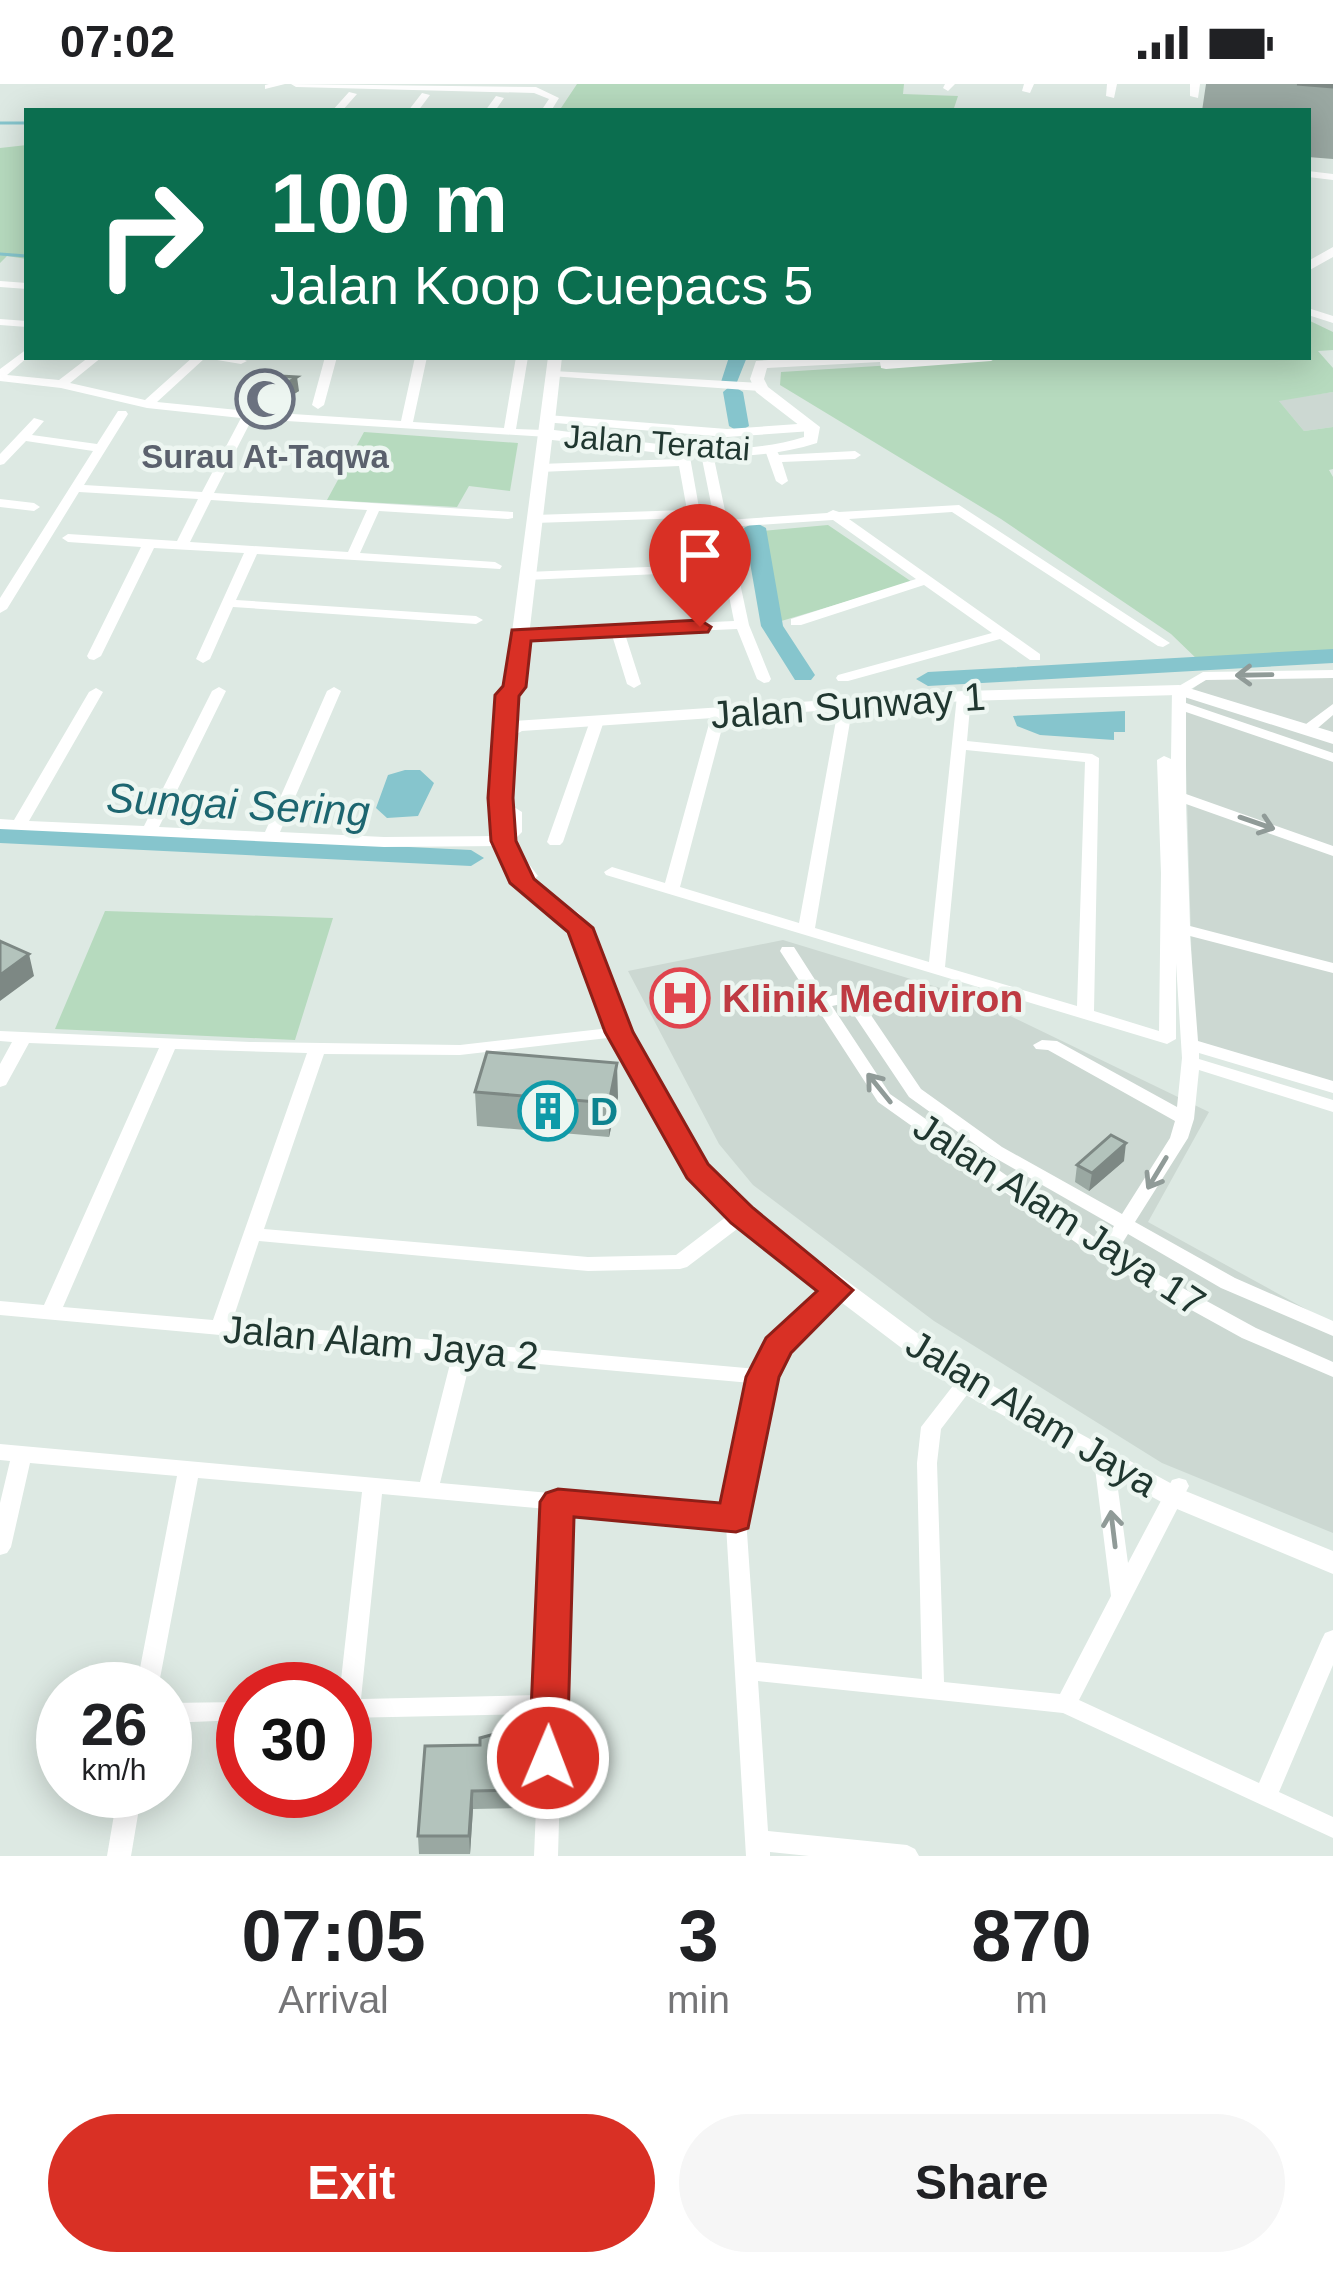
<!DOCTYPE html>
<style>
:root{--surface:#fff;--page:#f6f6f6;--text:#202124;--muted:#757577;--accent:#d93025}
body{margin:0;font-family:Arial,sans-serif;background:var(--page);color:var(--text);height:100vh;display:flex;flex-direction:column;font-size:45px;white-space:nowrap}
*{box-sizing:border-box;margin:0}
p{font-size:39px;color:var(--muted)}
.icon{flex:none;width:66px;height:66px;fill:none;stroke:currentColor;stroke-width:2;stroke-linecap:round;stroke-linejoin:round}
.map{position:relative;height:1772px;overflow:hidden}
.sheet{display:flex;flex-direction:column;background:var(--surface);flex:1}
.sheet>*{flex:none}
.guide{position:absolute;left:24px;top:24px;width:1287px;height:252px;border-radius:0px;box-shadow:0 6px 30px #0003;background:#0b6e4f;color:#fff;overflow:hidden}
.speed{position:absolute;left:36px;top:1578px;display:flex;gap:24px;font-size:60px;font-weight:700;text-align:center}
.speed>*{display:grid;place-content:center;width:156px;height:156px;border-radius:50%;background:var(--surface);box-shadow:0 6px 30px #0003;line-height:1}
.speed small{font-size:30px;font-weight:400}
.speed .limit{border:18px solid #d22;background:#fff;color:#111}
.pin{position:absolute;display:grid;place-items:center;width:102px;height:102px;color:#fff;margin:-123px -51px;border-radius:50% 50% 50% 0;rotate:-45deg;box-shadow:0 0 12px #0007}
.pin .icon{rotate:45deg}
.me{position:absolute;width:132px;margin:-66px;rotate:1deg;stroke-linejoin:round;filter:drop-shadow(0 0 9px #0008)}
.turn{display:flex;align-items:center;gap:42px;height:252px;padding:0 48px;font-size:54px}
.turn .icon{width:156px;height:156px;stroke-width:2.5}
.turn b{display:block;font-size:84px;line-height:102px}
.eta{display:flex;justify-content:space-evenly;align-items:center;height:204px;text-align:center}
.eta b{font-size:72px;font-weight:700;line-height:84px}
.action{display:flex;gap:24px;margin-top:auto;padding:24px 48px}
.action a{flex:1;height:138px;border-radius:72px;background:var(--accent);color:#fff;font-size:48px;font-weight:700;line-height:138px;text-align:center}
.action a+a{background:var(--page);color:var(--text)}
.status{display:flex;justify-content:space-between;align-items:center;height:84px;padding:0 60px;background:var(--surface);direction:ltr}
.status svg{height:33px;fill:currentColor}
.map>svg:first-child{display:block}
.built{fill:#ccd8d2}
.green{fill:#b6dabe}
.water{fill:#86c5cd}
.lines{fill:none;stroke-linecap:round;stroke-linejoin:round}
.stream{stroke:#86c5cd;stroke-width:3}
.river{fill:#86c5cd;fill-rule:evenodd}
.minor{fill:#fff;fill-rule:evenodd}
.tertiary{fill:#fff;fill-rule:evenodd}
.wall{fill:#9aa8a2}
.shaded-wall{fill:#7d8884}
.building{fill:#b3c3bc;stroke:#7d8884;stroke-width:3}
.oneway{stroke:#909b98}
.route{fill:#d93025;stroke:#8d1f18;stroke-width:3}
.labels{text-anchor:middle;stroke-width:9;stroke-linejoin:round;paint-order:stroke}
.far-street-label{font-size:33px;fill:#203730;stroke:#edf6f1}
.far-worship-label{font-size:33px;font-weight:bold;fill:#5b616d;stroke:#edf6f1}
.street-label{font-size:39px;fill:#203730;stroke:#edf6f1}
.health-label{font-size:39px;font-weight:bold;fill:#be3a42;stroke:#edf6f1;text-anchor:start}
.culture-label{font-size:39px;font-weight:bold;fill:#0d838f;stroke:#edf6f1;text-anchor:start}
.water-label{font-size:42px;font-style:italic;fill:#1d6670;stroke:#edf6f1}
</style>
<div class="status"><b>07:02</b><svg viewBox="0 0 49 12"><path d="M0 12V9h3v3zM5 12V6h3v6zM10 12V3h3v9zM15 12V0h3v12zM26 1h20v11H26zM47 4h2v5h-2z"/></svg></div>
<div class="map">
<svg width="1333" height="1772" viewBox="0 0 1333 1772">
<rect width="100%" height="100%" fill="#dde9e3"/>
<path class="built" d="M1333 308V343L1304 347 1278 316Z
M1333 594V999L1194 958 1184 612 1205 595Z
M783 856 973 914 1209 1028 1148 1138 1333 1240V1449L1162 1379 934 1237 753 1101 719 1060 628 887Z"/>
<path class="green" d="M577 0H904L903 10 958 12 953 27H559Z
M27 61V175L7 172 0 179V64Z
M1308 236 1333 248V266L1318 267 1333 284V308L1279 317 1304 347 1333 343V385L1329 386 1333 393V568L1199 577 1171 550 1001 435 780 301 781 288 1021 273H1308Z
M364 348 518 359 510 407 469 402 457 423 327 416Z
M828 441 912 498 778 538 762 447Z
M105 827 333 834 295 956 55 945Z"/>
<path class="water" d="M1125 627V648H1114V656L1040 651 1017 642 1013 632Z
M405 686H420L434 699 418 732 387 734 376 724 388 691Z"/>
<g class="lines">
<path class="stream" d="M0 39H27
M0 170 27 172"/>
<path class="river" d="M729 273H747L735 303 743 308 749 342 739 348 729 342 723 308 729 303 721 298Z
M755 438 766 444 783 542 815 591 811 596H795L761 542 744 444Z
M1333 565V579L928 602 916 595 928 588Z
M0 743 471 766 484 774 471 782 0 759Z"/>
<path class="minor" d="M269 0H285L265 5V1Z
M291 0 536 3 559 14 551 27H541L549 15 534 9 296 3Z
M945 0H955L948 7 943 4Z
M1024 0H1034L1030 9 1022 7Z
M1107 0H1117L1114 14 1106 12Z
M1190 0H1200L1198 14 1190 12Z
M349 8 357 10 342 27H332Z
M422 9 430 11 418 27H408Z
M496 12 504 14 495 27H485Z
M1008 24H1035L1040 27H1003Z
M1308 87 1333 90V96L1308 93Z
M0 197 27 199V205L0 203Z
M1308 224 1333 232V239L1308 231Z
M0 235 27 237V243L0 241Z
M27 265 28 273 7 291 59 296 89 273H102L70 299 145 316 193 273H237L247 277 241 280 205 274 157 318 248 327 401 337 415 273H427L413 338 504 344 516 273H528L516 345 544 346 548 347V353L252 335 214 409 513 428V434L508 435 379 427 360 469 495 478 502 482 500 485 257 470 236 516 476 532 483 536 476 540 233 523 210 575 203 579 196 575 244 469 154 464 101 572 94 576 89 575 87 572 141 463 68 458 62 454 68 450 177 457 198 415 79 408 7 525 0 529V514L93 367 26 357 4 380 0 381V370L34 334 44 337 32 351 97 360 118 327H126L128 330 84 401 202 408 241 334 147 324 61 304 0 297V285ZM211 416 367 426 348 468 190 458Z
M325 273H337L324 321 318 325 312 321Z
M554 287 760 299 766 303 760 307 550 292 548 290Z
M547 331 727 345 812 339 818 343 812 347 727 353 543 338V332Z
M706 361 712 365 727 436 827 429 833 426 839 428 959 421 1170 559 1163 563 1158 562 952 428 849 435 1040 570V576H1030L1000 555 848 597H838L836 594 838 591 992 549 924 501 801 541H791V535L916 495 833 436 728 443 749 541 771 595 769 598 764 599 757 595 737 545 625 550 641 600 634 604 627 600 612 551 515 554V548L520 547 734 537 724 487 527 496 520 492 527 488 696 481 688 434 534 439 528 435 534 431 687 426 679 382 540 388 534 384 540 380 678 375 680 370 684 369 690 373 709 480 723 479 700 365Z
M771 362 775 363 779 371 855 367 861 371 855 375 782 378 788 397 782 401 776 397 765 366Z
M0 415 34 419 40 423 34 427 0 423Z
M1333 586V594L1206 596 1186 608V619L1333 669V678L1186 628V710L1333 762V772L1186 720 1190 842 1333 879V889L1190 852 1198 957 1333 997V1009L1199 969V975L1333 1016V1028L1199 986 1194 1035 1188 1054 1135 1138 1235 1194 1333 1237V1252L1221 1204 1128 1150 1117 1168 1256 1244 1333 1278V1293L1242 1254 1099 1175 878 1018 780 867 782 863H794L826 913 850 908 856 909 921 1005 1002 1063 1122 1130 1170 1054 1175 1037 1048 966 1036 965 1033 961 1042 956 1057 957 1177 1023 1182 974 1176 879V955L1167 960 606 791 604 788 612 783 665 799 712 629 719 625 724 626 726 629 680 803 799 839 839 620 846 616 851 617 853 620 815 844 929 878 957 612 964 608 969 609 971 612 967 657 1092 670 1099 674 1094 927 1159 947 1161 789 1157 676 1164 672 1171 675 1172 606 1203 588ZM966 666 1085 678 1077 922 945 883ZM846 919 909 1013 990 1071 1114 1142 1103 1159 890 1010 832 922Z
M219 603 226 607 159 743 265 748 327 607 334 603 341 607 280 748 384 753 500 752 506 747V728L514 723 522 728V748L512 758 538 792 530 797 524 795 500 762 384 763 0 745V735L14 736 89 608 96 604 103 608 29 737 144 742 212 607Z
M1333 620V631L1312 649H1302L1300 646 1302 643Z
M597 633 604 637 563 758 560 761H550L547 758 590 637Z
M619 943 628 948 625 952 460 971 324 970 264 1145 588 1173 676 1171 735 1126H749L751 1131 749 1136 687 1183 680 1185 588 1187 259 1157 232 1238 757 1285 771 1257 830 1201H844L847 1206 844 1211 786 1266 773 1293 755 1363 746 1434 756 1578 922 1595 917 1379 921 1343 959 1294 966 1292 973 1294 976 1299 941 1345 937 1379 944 1598 1060 1610 1111 1512 1094 1376 1097 1370 1104 1368 1111 1370 1114 1376 1128 1479 1172 1396 1179 1394 1186 1396 1189 1402 1079 1616 1259 1699 1322 1555 1325 1549 1333 1546V1581L1279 1708 1333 1733V1754L1063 1629 758 1597 768 1747 907 1761 915 1765 919 1772H809L770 1768V1772H746L726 1441 568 1427 558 1772H534L540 1630 345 1634V1605H340L362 1408 198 1394 158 1605H136L177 1392 30 1379 11 1463 7 1469 0 1471V1419L10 1377 0 1376V1360L420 1398 452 1272 0 1231V1217L44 1221 159 964 29 959 6 1001 0 1003V980L12 958 0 957V947L250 958 460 961ZM175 965 307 969 213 1236 63 1223ZM471 1274 751 1299 735 1363 727 1425 440 1399ZM382 1410 547 1425 540 1611 361 1615Z
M243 1618V1636L165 1639V1619Z
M118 1707H142L131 1772H107Z"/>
<path class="tertiary" d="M1333 163V173L1308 187V177Z
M548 273H562L554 346C634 355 725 378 804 353V345L756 308 750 295 756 277 813 273H998L991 277 886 285 881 284 880 278 767 284 764 295 768 303 820 343 817 359C732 386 640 365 552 356L523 603 516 612 514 637 964 607 1179 601 1333 648V660L1178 611 964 617 522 647 513 652 510 714 514 757 521 779 541 807 579 829 590 844 630 948 706 1082 750 1125 975 1292 1183 1406 1333 1467V1490L1165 1420 957 1306 734 1137 685 1087 608 948 570 844C558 829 537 826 524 812 475 756 493 678 498 611L505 602Z"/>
</g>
<path class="wall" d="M1206 0H1333V75L1308 73V27H1202Z
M246 302 299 307 272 323 247 316Z
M475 1008 618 1013 609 1053 477 1042Z
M1124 1077 1089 1107 1075 1098 1077 1081Z
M528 1652V1724L473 1725 470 1770H419L418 1752 480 1661 510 1653Z"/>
<path class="shaded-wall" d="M297 293 299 307 272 323 271 309Z
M29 870 34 892 0 917V891Z
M617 979 618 1013 609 1053V1019Z
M1126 1059 1124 1077 1089 1107 1092 1089Z
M472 1707 473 1725 470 1770 469 1752Z"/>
<path class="building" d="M1297 0H1333V3Z
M263 291 297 293 271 309 246 302Z
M0 857 29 870 0 891Z
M487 968 617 979 609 1019 475 1008Z
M1111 1051 1126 1059 1092 1089 1077 1081Z
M509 1646V1653L528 1652 527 1706 472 1707 469 1752H418L425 1662 480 1661V1654Z"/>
<defs><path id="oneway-shaft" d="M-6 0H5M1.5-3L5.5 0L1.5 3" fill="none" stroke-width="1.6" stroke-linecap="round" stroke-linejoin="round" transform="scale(3)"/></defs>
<g class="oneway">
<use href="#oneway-shaft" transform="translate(1254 591) rotate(179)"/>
<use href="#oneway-shaft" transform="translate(1257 739) rotate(19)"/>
<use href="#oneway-shaft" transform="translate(879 1004) rotate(-129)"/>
<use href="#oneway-shaft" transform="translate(1157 1089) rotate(121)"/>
<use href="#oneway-shaft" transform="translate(1113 1445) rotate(-97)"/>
</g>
<path class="route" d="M700 536 711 543 708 548 531 557 526 603 519 612 513 714 516 757 534 795 593 844 633 948 708 1080 753 1124 853 1206 791 1269 779 1293 748 1444 736 1448 574 1433 567 1674 562 1686 548 1691 535 1686 529 1674 540 1418 546 1409 558 1405 720 1419 746 1293 766 1254 817 1207 731 1139 687 1094 605 948 568 848 510 799 491 757 488 714 495 611 503 602 512 546Z"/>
<defs>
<symbol id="mosque-ring" viewBox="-11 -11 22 22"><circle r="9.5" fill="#edf6f1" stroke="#6b7280" stroke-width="1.5"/><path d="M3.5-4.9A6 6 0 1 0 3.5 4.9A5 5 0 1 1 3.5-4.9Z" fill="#6b7280"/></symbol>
<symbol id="hospital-ring" viewBox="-11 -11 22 22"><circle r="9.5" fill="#edf6f1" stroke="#e0444e" stroke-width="1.5"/><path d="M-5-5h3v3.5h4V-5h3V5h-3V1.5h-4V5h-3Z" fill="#e0444e"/></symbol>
<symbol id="building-ring" viewBox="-11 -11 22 22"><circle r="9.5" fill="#edf6f1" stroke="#0f9aa8" stroke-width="1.5"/><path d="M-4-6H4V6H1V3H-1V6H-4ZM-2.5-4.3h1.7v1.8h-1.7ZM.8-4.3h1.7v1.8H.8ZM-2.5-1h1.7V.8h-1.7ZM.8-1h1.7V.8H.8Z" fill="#0f9aa8"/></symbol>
</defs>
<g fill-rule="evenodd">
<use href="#mosque-ring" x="232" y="282" width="66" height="66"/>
<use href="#hospital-ring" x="647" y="881" width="66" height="66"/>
<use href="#building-ring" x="515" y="994" width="66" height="66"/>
</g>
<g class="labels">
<g class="far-street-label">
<text transform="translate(657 358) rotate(4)" y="12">Jalan Teratai</text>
</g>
<g class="far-worship-label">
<text x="265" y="384">Surau At-Taqwa</text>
</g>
<g class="street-label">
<text transform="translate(848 621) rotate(-4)" y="14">Jalan Sunway 1</text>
<text transform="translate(1060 1130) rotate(33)" y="14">Jalan Alam Jaya 17</text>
<text transform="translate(381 1258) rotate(5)" y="14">Jalan Alam Jaya 2</text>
<text transform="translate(1032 1329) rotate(31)" y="14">Jalan Alam Jaya</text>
</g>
<g class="health-label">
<text x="722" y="928">Klinik Mediviron</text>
</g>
<g class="culture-label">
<text x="590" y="1041">D</text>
</g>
<g class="water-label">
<text transform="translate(238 720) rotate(3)" y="15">Sungai Sering</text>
</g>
</g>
</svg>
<div class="speed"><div>26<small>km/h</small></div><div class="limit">30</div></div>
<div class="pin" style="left:700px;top:543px;background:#d93025"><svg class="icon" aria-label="arrive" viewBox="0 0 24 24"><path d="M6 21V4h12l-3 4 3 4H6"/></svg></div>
<svg class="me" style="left:548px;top:1674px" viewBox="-20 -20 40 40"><circle r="17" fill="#d93025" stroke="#fff" stroke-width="3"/><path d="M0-11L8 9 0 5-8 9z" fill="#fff"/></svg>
<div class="guide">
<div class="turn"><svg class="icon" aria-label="right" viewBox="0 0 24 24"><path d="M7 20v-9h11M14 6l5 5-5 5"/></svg><div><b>100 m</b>Jalan Koop Cuepacs 5</div></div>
</div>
</div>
<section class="sheet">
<div class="eta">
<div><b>07:05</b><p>Arrival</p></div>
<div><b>3</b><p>min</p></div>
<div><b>870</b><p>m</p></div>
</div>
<div class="action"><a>Exit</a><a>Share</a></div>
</section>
